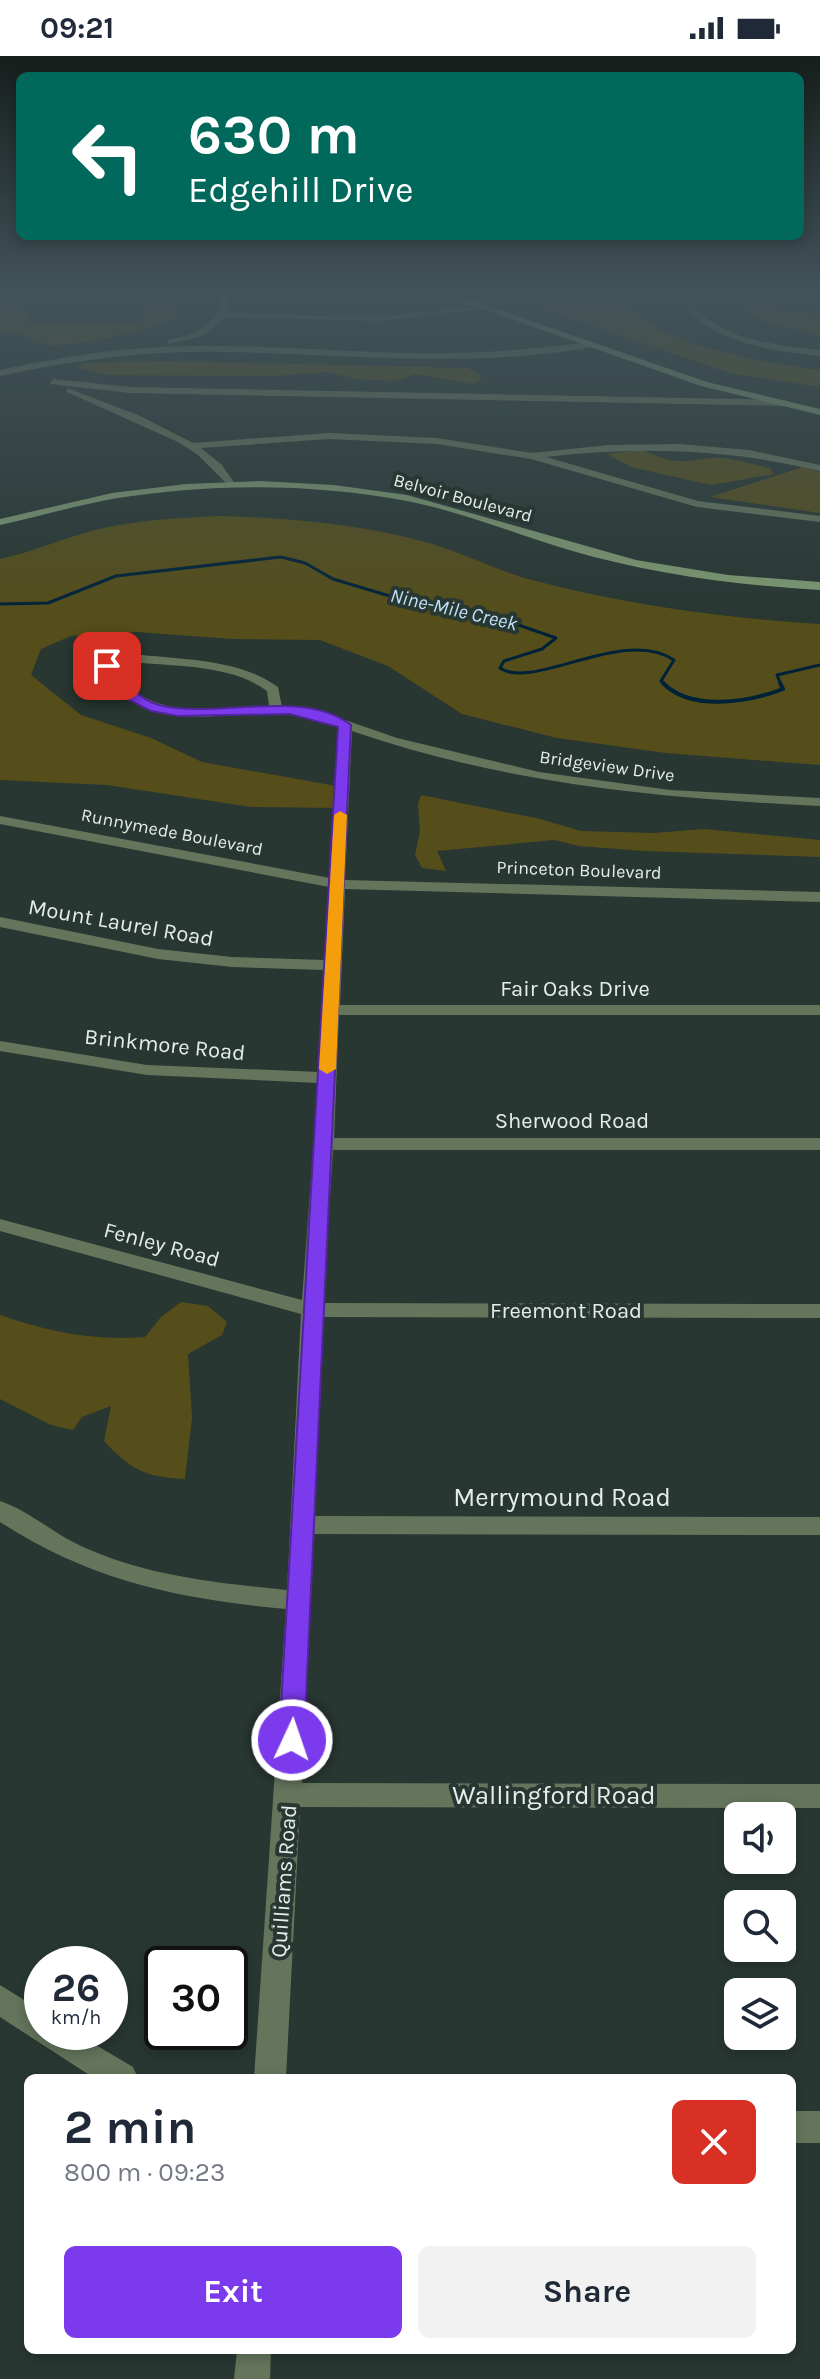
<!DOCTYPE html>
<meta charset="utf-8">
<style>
:root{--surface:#fff;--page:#f2f2f3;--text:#1f2937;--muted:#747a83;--accent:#7c3aed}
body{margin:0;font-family:Karla,sans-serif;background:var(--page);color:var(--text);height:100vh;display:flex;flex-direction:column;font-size:30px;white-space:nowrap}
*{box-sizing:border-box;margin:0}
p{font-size:26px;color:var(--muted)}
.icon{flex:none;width:44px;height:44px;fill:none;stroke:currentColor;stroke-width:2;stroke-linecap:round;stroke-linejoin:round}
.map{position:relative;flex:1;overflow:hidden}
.side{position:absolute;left:24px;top:2018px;width:772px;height:280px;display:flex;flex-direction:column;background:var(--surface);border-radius:12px;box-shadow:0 4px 12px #0003}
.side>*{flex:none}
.hud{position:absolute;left:16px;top:16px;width:788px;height:168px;border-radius:12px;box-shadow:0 4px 12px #0003;background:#00695c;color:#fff;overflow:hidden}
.controls{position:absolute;left:724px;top:1746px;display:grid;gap:16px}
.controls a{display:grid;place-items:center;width:72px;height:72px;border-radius:12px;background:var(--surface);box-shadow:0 4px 12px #0003;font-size:40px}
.speed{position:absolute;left:24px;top:1890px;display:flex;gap:16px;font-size:40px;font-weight:700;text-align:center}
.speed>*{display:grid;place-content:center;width:104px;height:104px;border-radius:50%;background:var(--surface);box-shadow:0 4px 12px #0003;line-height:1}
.speed small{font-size:20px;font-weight:400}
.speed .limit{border:4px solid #111;border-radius:12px;background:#fff;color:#111}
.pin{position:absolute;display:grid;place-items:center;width:68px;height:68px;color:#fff;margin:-34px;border-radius:16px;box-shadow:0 4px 12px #0006}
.me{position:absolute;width:88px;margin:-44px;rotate:3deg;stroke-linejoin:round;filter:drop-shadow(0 0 6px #0008)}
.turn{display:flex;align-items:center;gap:28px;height:168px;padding:0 40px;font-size:36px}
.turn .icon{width:104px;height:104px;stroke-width:2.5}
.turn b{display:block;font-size:56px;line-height:68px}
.round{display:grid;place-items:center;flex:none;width:84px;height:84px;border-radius:12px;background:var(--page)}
.summary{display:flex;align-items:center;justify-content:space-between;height:136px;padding:0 40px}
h1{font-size:48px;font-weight:700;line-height:60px}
.action{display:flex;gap:16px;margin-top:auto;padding:16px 40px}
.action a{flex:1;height:92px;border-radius:12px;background:var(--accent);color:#fff;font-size:32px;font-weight:700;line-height:92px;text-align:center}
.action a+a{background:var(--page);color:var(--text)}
.status{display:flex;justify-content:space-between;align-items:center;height:56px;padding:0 40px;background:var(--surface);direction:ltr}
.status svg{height:22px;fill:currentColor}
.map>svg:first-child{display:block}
.green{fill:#554e1a}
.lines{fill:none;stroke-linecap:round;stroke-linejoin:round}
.stream-far1{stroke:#002238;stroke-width:3}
.stream{stroke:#002238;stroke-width:4}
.street{fill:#64755c;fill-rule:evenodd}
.secondary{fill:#7e9972;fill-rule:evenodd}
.route{fill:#7c3aed;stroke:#51269a;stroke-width:2}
.slow{fill:#f59e0b}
.labels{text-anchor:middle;stroke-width:8;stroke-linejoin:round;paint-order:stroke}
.far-street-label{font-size:18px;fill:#e4edea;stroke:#283732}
.far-water-label{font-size:20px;font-style:italic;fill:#bfe1fa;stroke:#283732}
.street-label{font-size:22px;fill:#e4edea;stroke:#283732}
.near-street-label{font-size:26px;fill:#e4edea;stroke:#283732}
</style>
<div class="status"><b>09:21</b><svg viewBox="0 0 49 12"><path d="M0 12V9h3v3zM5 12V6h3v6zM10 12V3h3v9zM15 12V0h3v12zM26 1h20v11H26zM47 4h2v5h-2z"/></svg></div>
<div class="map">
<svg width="820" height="2323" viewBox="0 0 820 2323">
<rect width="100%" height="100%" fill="#283732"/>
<path class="green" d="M0 237H13L14 246 28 254 30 268 143 266 147 237H161L178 251 174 263C153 272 68 293 47 289 28 285 20 274 0 276Z
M340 237H388L413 246 350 249 331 242Z
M515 237H632L625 243C645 288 775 309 820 314V331L730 317 532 249Z
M723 240 754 242 779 253 820 260V279L771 268 748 258 738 246Z
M163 305 468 312 481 320 480 325 472 328 416 318 394 325 358 323 328 316 274 320 108 319 75 311 85 307Z
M643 394C675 409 679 406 712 402 729 400 752 409 770 412L774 418 711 429 631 411 607 398Z
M803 411 820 416V457L710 441Z
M219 460C291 462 359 468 429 487 464 497 497 515 532 524 627 549 722 562 820 568V709L666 697 557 682 462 658 388 610 320 584 232 583 137 576 71 580 41 593 31 619 81 659 151 682 202 706 342 731 341 752 251 751 107 729 0 724V503C33 496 63 482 95 474 136 464 177 462 219 460Z
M421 739 540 763 581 775 654 777 704 773 820 784V801L644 795 579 790 554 784 437 795 446 815 422 812 415 799 420 775 418 748Z
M181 1246 208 1250 227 1266 222 1279 188 1298 192 1362 185 1423C145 1421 131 1414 104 1385L111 1350 82 1361 73 1374 51 1369 0 1343V1259C48 1276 94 1285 145 1281L161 1261Z"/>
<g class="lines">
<path class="stream-far1" d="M0 548 48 547 116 520 281 501 305 507 333 523 403 544 478 555 556 582 542 593 504 605 500 612C533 635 624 570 674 604L661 625 665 629
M781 629 777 619 820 609"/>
<path class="stream" d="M663 627C691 656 749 646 783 633L780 627"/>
<path class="street" d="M217 237H225L230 242 226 257 378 261 484 250 488 252 378 265 224 261 203 280 168 288V284C196 278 214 272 222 242Z
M705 237H714L695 251C723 284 780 290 820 294V300C776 295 715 288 686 251Z
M793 237 820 241V246L794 239Z
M590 286 593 291C471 313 346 298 223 296 147 294 74 304 0 320V314C48 304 95 295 145 292 244 285 344 298 444 297 493 297 541 292 590 286Z
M53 323 130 331 785 344 790 347 785 350 130 337 50 328Z
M67 332 138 359 193 387 329 377 437 382 532 397 608 389 679 388 749 394 820 409V415C729 393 639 390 546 401L698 445 820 460V466L697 451 531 403 437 388 329 383 201 392 222 409 235 428 230 431 198 399 178 386 67 336Z
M133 598C181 604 238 602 278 631L282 651 319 655 397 682 539 716 670 734 820 742V750C658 742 506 728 352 675L345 824 820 836V846L345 833 340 949H820V959H339L334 1082H820V1094H333L323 1247 820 1248V1262L322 1261 315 1460 820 1461V1479L314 1478 302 1727 820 1728V1752L300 1751 286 2022H254L286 1553C179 1543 91 1525 0 1466V1445C28 1454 54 1478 81 1490 146 1520 217 1527 287 1534L301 1258 0 1175V1163L302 1244 318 1027 147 1019 0 995V985L147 1009 319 1016 324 914 232 911 158 903 0 871V861L158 893 232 901 325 904 329 831 0 768V760L330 822 338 671C318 664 299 659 278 658 210 655 141 683 101 610L112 600ZM133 606C176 611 231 608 267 635L269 650C214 654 145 666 114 611L119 607Z
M0 1929 42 1955V1976H74L133 2011 138 2022H94L0 1961Z
M792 2055H820V2087H792Z
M237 2294H271L270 2323H234Z"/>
<path class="secondary" d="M438 237H450L707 326 820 353V359L701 330Z
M260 425 334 429 407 439 636 504 728 519 820 526V534C735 529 651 518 569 494 515 478 463 456 407 445 311 427 209 427 112 443 74 450 37 461 0 469V463L112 437 186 428Z"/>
</g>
<linearGradient id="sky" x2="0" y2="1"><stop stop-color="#161e1c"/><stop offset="0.42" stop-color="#42535a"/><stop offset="1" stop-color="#42535a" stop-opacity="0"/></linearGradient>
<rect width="820" height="562" fill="url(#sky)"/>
<path class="route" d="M107 606C129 617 128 642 163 650 218 662 304 632 351 669L304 1684 300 1691 292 1694 283 1691 279 1684 338 671 290 658 178 660 151 655 125 642 101 610Z"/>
<path class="slow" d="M340 755 347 759 336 1013 327 1018 319 1013 334 759Z"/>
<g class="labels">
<g class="far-street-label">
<text transform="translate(463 442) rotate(15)" y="6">Belvoir Boulevard</text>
<text transform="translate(607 710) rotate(8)" y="6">Bridgeview Drive</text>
<text transform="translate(172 776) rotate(11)" y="6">Runnymede Boulevard</text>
<text transform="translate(579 814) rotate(2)" y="6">Princeton Boulevard</text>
</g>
<g class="far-water-label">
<text transform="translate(454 553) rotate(13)" y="7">Nine-Mile Creek</text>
</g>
<g class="street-label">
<text transform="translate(121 866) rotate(10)" y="8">Mount Laurel Road</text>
<text x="575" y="940">Fair Oaks Drive</text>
<text transform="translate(165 988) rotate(6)" y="8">Brinkmore Road</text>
<text x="572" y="1072">Sherwood Road</text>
<text transform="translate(162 1188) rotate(15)" y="8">Fenley Road</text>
<text x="566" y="1262">Freemont Road</text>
<text transform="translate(283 1825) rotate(-86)" y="8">Quilliams Road</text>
</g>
<g class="near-street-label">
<text x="562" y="1450">Merrymound Road</text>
<text x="554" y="1748">Wallingford Road</text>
</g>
</g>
</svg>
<div class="controls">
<a><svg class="icon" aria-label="sound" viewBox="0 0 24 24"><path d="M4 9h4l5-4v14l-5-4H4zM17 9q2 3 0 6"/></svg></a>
<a><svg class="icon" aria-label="search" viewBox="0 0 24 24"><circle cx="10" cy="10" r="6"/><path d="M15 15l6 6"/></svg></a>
<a><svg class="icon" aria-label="layers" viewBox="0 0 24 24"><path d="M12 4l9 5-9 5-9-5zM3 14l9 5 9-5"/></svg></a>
</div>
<div class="speed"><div>26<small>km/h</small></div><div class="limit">30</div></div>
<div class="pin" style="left:107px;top:610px;background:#d93025"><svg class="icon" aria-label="arrive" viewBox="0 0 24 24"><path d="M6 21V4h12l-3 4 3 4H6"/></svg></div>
<svg class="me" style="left:292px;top:1684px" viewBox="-20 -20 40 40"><circle r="17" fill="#7c3aed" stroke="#fff" stroke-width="3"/><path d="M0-11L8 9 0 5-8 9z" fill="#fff"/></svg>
<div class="hud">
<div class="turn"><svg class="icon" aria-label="left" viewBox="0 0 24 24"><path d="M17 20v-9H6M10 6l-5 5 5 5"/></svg><div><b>630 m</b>Edgehill Drive</div></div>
</div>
<section class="side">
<div class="summary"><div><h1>2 min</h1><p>800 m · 09:23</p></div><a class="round" style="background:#d93025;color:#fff"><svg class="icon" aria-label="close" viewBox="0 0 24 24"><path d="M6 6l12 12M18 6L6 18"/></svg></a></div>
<div class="action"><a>Exit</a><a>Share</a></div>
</section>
</div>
